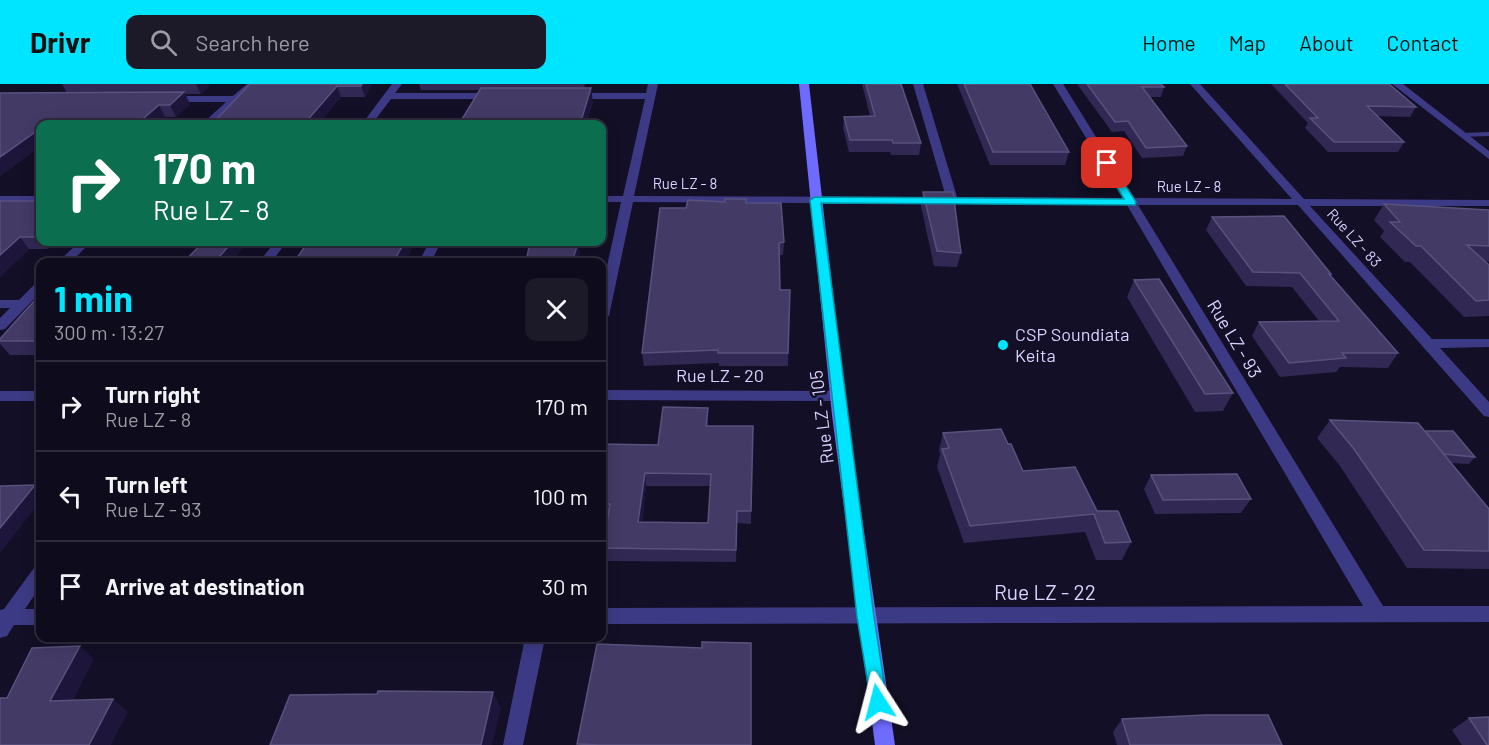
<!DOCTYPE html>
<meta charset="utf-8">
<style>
:root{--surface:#0e0b1c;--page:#1c1929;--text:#f1f3f6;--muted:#9b9ba3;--line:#2e2b3b;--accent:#00e5ff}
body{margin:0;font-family:Barlow,sans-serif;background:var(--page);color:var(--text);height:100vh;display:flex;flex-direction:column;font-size:22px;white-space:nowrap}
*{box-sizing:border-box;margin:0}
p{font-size:20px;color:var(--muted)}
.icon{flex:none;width:33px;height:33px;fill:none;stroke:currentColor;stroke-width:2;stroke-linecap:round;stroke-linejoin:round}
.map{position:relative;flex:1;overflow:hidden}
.side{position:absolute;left:36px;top:174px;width:570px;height:384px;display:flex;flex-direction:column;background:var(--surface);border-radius:12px;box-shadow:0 3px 15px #0003,0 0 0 2px var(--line)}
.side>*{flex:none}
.banner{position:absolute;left:36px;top:36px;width:570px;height:126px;border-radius:12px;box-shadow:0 3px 15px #0003,0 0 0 2px var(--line);background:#0b6e4f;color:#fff;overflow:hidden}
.pin{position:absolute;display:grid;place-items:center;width:51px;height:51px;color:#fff;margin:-26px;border-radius:12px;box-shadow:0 3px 9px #0006}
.me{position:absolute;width:66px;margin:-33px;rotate:351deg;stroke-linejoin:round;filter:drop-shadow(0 0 4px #0008)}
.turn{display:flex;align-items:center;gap:21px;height:126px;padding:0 18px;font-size:27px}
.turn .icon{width:78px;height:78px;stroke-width:2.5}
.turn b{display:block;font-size:42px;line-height:51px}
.round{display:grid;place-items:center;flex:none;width:63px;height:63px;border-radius:12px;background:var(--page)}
.headline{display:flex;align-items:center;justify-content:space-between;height:102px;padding:0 18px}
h1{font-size:36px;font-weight:700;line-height:45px;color:var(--accent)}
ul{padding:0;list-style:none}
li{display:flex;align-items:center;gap:18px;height:90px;padding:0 18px;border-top:2px solid var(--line)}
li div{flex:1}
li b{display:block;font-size:22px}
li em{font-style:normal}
header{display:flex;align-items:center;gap:36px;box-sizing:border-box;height:84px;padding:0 30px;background:var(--accent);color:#111}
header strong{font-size:28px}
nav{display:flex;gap:33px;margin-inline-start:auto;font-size:21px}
.search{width:420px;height:54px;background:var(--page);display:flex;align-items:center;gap:15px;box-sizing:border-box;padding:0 21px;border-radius:12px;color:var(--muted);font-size:22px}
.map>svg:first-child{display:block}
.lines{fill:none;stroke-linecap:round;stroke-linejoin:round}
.lane{fill:#3d3a85;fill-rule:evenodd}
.street{fill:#3d3a85;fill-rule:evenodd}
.secondary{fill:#6f6bff;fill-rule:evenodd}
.wall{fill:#312854;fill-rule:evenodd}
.shaded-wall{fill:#1d163a}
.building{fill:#433a66;stroke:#5a527e;stroke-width:1.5;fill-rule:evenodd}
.route{fill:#00e5ff;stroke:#0095a6;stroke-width:1.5}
.poi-dot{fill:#00e5ff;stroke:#130f26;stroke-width:2}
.labels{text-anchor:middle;stroke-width:5;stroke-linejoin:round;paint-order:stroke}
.far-street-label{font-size:15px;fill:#d9d4ff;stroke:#130f26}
.poi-label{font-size:18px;fill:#d9d4ff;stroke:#130f26;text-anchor:start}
.street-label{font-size:18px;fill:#d9d4ff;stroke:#130f26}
.near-street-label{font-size:21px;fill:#d9d4ff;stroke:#130f26}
</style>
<header>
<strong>Drivr</strong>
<div class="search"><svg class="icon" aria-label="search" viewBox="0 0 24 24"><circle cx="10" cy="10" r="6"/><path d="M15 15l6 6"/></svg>Search here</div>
<nav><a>Home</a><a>Map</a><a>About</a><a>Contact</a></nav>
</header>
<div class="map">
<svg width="1489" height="661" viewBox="0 0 1489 661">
<rect width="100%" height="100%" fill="#130f26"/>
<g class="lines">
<path class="lane" d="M1489 48V52L1462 53 1459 51 1462 49Z"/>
<path class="street" d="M247 0H257L212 40H202L226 18H169L164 15 169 12H233Z
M392 0H402L395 9H494L499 12 494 15H391L372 40H362Z
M648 0H658L634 112 946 113 913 0H923L957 113 1123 114 1053 0H1063L1134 114 1292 115 1190 0H1200L1304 115 1489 116V122H1310L1432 255H1489V263L1440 264 1489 318V333L1484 332 1298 121H1138L1383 522H1489V538L602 540V524L1363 522 1127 121 633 118 609 232 602 236V205L621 118H602V112H623L645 15H572L567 12 572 9H646Z
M1392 0H1403L1489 67V75Z
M0 112H40V118H0Z
M79 158H91L71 178H58Z
M275 158H287L271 178H259Z
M429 158H441L431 178H419Z
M40 198V209L5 245 0 246V234L10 224H0V216H19L36 199Z
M602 306 839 307 846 312 839 317 602 316Z
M0 307H40V317H0Z
M40 481V503L25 525H40V541H14L7 552 0 554V526L4 525 34 484Z
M525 554H545L523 661H503Z"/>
<path class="secondary" d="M799 0H809L847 331 895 661H875L832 331Z"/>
</g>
<path class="wall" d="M62 0H208L209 2 201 10H185L190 20 176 33H165L156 40H40V62L0 92V9H67Z
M250 0H372L365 13H341L318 40H212Z
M419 0H585L584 4 593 18 586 40H459L479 6H421Z
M862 0H901L921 59 919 71H891L890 68H849L843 44 844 33 870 32Z
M957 0H1030L1069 68 1065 81H990Z
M1077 0H1161L1164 3 1161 13H1149L1187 62 1183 72 1142 74 1124 47 1112 48Z
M1271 0H1389L1416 23 1410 33 1378 32 1404 58 1398 68H1328L1305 44 1308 39Z
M923 108 961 169 957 183 934 182 921 122Z
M0 117H40V158H55L48 165H29L0 193Z
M725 118 746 119 784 158 783 171H779L780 206H790L788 282H719V279L644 282 642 269 686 124Z
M1384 120 1489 126V178L1485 177 1489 181V232L1464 233 1410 178H1405L1380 153 1384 147 1374 136Z
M1212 133 1331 190 1330 191 1398 269 1388 284 1340 283 1336 288 1280 293 1252 252 1259 238 1319 237 1292 203 1246 202 1206 146Z
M1134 196 1233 309 1223 327 1195 328 1127 213Z
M40 211V271H10L0 260V255Z
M708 324V342H753L751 440 737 439 736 478 605 477 603 464 608 433H602V360L658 361ZM646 402H711L708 439 642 438Z
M1330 336 1425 347 1475 373 1469 380 1451 379 1489 425V485L1407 484 1340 382 1317 354Z
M943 349 1008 360 1023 387 1097 427 1131 458 1122 476H1096L1085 448 964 459 937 383 940 370 939 366Z
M1151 391 1251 415 1241 429 1155 430 1144 405Z
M1469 634 1489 661H1462L1452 646Z
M1122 635 1282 661H1117L1113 648Z"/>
<path class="shaded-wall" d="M196 0H208L209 2 201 10Z
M362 0H372L365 13 361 2Z
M337 2 341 13 318 40H304Z
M591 4 593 18 586 40H582L581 37Z
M184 8 190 20 176 33 170 21Z
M159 21 165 33 156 40H137Z
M34 49 40 60V62L0 92V73Z
M20 153 29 165 0 193V171Z
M42 158H55L48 165Z
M232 158H248L231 178H215Z
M405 158H416L405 178H393Z
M574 158H579L580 171 578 178H572Z
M645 389 646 402 640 450 638 438Z
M35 401 40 407V418L0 469V444Z
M80 562 94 575 66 630 50 617Z
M493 608 501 624 492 661H481Z
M113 615 128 628 111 661H89Z"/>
<path class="building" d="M250 0H362L361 2H337L304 40H212Z
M866 0H901L921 59H893L892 56H850L844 33 875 32Z
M964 0H1030L1069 68H993Z
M1087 0H1161L1164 3H1142L1187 62 1146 64 1128 37 1115 38Z
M1285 0H1389L1416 23 1367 22 1404 58H1334L1310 34H1318Z
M481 4H591L581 37H512L510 40H459Z
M184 8 170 21H159L137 40H40V49H34L0 73V9Z
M923 108H953L961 169 937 167Z
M725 115H746V119H781L784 158 779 159 780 206H790L788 269H718V266L642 269 660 124H686L688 116 725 118Z
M0 117H40V151L39 153H20L0 171Z
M1384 120 1489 126V162L1467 161 1489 181V216L1476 217 1421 162H1416L1390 138H1400Z
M1284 132 1331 190H1329L1398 269H1342L1346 274 1289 279 1259 238 1339 237 1300 189 1253 188 1212 133Z
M203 158H232L215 178H184Z
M308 158H405L393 178H294Z
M530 158H574V159H578L572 178H526Z
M74 176 174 178H72Z
M1159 195 1233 309 1205 310 1134 196Z
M40 211V257H0V255L24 228Z
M663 323 708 324 706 342H753L751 427H737L736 466 603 464 610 420H602V360L658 361ZM645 389 711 390 708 439 638 438Z
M1330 336 1418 339 1489 425V467L1424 466 1354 365Z
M1001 345 1008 360H1011L1023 387 1075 383 1097 427H1118L1131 458 1105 459 1094 430 970 442 942 365 949 364 943 349Z
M1425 347H1453L1475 373 1444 370Z
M1237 390 1251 415 1163 416 1151 391Z
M35 401 0 444V402Z
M702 558 751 559V661H599L577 660 597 560 702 564Z
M80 562 50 617 113 615 89 661H0V614H7L32 564Z
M378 607 493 608 481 661H270L290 611 377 610Z
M1206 631H1268L1282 661H1130L1122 635Z
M1489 633V661H1487L1469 634Z"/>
<path class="route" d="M1103 77H1110L1136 118 1135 121 821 119 874 533 887 618 885 625 878 627 872 625 857 533 810 116 815 113 1124 115 1102 79Z"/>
<circle class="poi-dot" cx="1003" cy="261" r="6"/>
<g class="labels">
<g class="far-street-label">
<text x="685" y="105">Rue LZ - 8</text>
<text x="1189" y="108">Rue LZ - 8</text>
<text transform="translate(1354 154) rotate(48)" y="5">Rue LZ - 83</text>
</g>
<g class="poi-label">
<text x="1015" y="257">CSP Soundiata<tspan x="1015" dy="21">Keita</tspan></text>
</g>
<g class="street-label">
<text transform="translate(1234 255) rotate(59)" y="6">Rue LZ - 93</text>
<text x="720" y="298">Rue LZ - 20</text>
<text transform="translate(822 333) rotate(-97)" y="6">Rue LZ - 105</text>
</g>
<g class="near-street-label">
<text x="1045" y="516">Rue LZ - 22</text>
</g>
</g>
</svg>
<div class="pin" style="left:1107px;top:79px;background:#d93025"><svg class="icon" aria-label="arrive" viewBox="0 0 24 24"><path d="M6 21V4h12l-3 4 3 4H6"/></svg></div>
<svg class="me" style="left:878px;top:618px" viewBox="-20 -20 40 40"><path d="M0-17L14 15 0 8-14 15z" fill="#00e5ff" stroke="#fff" stroke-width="4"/></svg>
<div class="banner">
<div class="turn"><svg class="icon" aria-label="right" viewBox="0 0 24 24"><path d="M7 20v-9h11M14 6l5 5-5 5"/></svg><div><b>170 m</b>Rue LZ - 8</div></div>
</div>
<section class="side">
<div class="headline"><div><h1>1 min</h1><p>300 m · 13:27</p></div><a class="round"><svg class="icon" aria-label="close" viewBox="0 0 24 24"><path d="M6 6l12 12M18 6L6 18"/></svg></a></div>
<ul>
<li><svg class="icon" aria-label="right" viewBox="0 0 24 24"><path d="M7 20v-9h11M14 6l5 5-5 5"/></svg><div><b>Turn right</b><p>Rue LZ - 8</p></div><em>170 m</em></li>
<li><svg class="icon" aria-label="left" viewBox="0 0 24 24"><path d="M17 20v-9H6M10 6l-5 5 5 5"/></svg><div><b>Turn left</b><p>Rue LZ - 93</p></div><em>100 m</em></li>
<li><svg class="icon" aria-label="arrive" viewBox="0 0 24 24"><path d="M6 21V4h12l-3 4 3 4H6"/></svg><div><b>Arrive at destination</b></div><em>30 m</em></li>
</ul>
</section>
</div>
